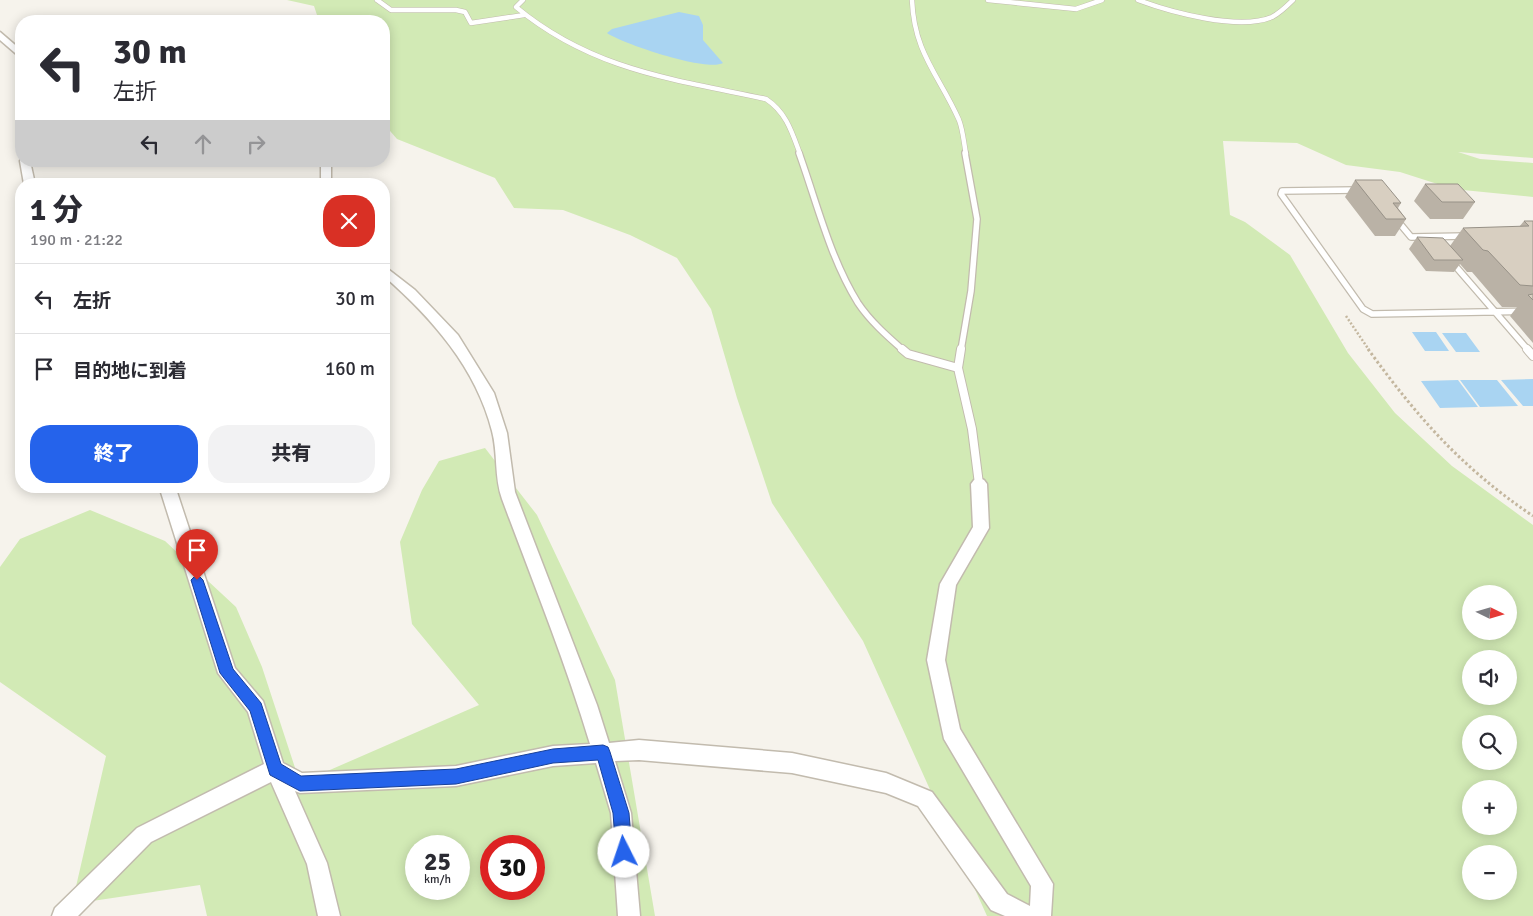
<!DOCTYPE html>
<html lang="ja">
<meta charset="utf-8">
<style>
:root{--surface:#fff;--page:#f2f2f3;--text:#2b2b33;--muted:#7c7c81;--line:#e1e1e2;--accent:#2563eb}
body{margin:0;font-family:Signika,"Noto Sans JP",sans-serif;background:var(--page);color:var(--text);height:100vh;display:flex;flex-direction:column;font-size:19px;white-space:nowrap}
*{box-sizing:border-box;margin:0}
p{font-size:16px;color:var(--muted)}
.icon{flex:none;width:28px;height:28px;fill:none;stroke:currentColor;stroke-width:2;stroke-linecap:round;stroke-linejoin:round}
.map{position:relative;flex:1;overflow:hidden}
.drawer{position:absolute;left:15px;top:178px;width:375px;height:315px;display:flex;flex-direction:column;background:var(--surface);border-radius:20px;box-shadow:0 2px 12px #0003}
.drawer>*{flex:none}
.banner{position:absolute;left:15px;top:15px;width:375px;height:152px;border-radius:20px;box-shadow:0 2px 12px #0003;background:#fff;color:var(--text);overflow:hidden}
.needle{width:32px;rotate:95deg}
.controls{position:absolute;left:1462px;top:585px;display:grid;gap:10px}
.controls a{display:grid;place-items:center;width:55px;height:55px;border-radius:50%;background:var(--surface);box-shadow:0 2px 12px #0003;font-size:25px}
.speed{position:absolute;left:405px;top:835px;display:flex;gap:10px;font-size:25px;font-weight:700;text-align:center}
.speed>*{display:grid;place-content:center;width:65px;height:65px;border-radius:50%;background:var(--surface);box-shadow:0 2px 12px #0003;line-height:1}
.speed small{font-size:12px;font-weight:400}
.speed .limit{border:8px solid #d22;background:#fff;color:#111}
.pin{position:absolute;display:grid;place-items:center;width:42px;height:42px;color:#fff;margin:-51px -21px;border-radius:50% 50% 50% 0;rotate:-45deg;box-shadow:0 0 5px #0007}
.pin .icon{rotate:45deg}
.me{position:absolute;width:55px;margin:-28px;rotate:356deg;stroke-linejoin:round;filter:drop-shadow(0 0 4px #0008)}
.turn{display:flex;align-items:center;gap:18px;height:105px;padding:0 15px;font-size:22px}
.turn .icon{width:65px;height:65px;stroke-width:2.5}
.turn b{display:block;font-size:35px;line-height:42px}
.lanes{display:flex;align-items:center;height:48px;padding:0 15px;background:#0003;justify-content:center;gap:25px;direction:ltr}
.lanes .off{opacity:.35}
.round{display:grid;place-items:center;flex:none;width:52px;height:52px;border-radius:20px;background:var(--page)}
.headline{display:flex;align-items:center;justify-content:space-between;height:85px;padding:0 15px}
h1{font-size:30px;font-weight:800;line-height:38px}
.button{display:flex;gap:10px;margin-top:auto;padding:10px 15px}
.button a{flex:1;height:58px;border-radius:20px;background:var(--accent);color:#fff;font-size:20px;font-weight:800;line-height:58px;text-align:center}
.button a+a{background:var(--page);color:var(--text)}
ul{padding:0;list-style:none}
li{display:flex;align-items:center;gap:15px;height:70px;padding:0 15px;border-top:1px solid var(--line)}
li div{flex:1}
li b{display:block;font-size:19px}
li em{font-style:normal}
.map>svg:first-child{display:block}
.green{fill:#d2eab5;fill-rule:evenodd}
.water{fill:#a9d4f2}
.lines{fill:none;stroke-linecap:round;stroke-linejoin:round}
.lane-far2-casing{stroke:#c2bbae;stroke-width:5.5}
.lane-far1-casing{stroke:#c2bbae;stroke-width:8}
.lane-casing{stroke:#c2bbae;stroke-width:10}
.street-casing{stroke:#c2bbae;stroke-width:3}
.path-far1{stroke:#c4b79f;stroke-width:2.5;stroke-dasharray:2 2;stroke-linecap:butt}
.path{stroke:#c4b79f;stroke-width:3;stroke-dasharray:2.5 2.5;stroke-linecap:butt}
.lane-far2{stroke:#fff;stroke-width:4.5}
.lane-far1{stroke:#fff;stroke-width:5.5}
.lane{stroke:#fff;stroke-width:8}
.street{fill:#fff;fill-rule:evenodd}
.wall{fill:#bab2a6}
.building{fill:#d8cfc1;stroke:#979187}
.route{fill:#2563eb;stroke:#184099}
</style>
<div class="map">
<svg width="1533" height="916" viewBox="0 0 1533 916">
<rect width="100%" height="100%" fill="#f6f3ec"/>
<path class="green" d="M287 0H1533V158L1458 152 1480 159 1533 163V197L1453 189 1400 172 1346 165 1297 143 1223 141 1230 215 1245 222 1290 255 1348 353 1395 413 1452 466 1533 525V916H987L863 641 772 503 737 398 711 309 677 258 630 235 563 210 514 208 495 178 397 139 384 124V21H319L314 6ZM1471 594H1509V631H1471ZM1471 659H1509V696H1471ZM1471 724H1509V761H1471ZM1471 789H1509V826H1471ZM1471 854H1509V891H1471Z
M485 448 537 515 615 680 655 916H207L200 885 72 904 106 756 0 682V567L20 539 90 510 165 541 236 607 262 667 300 783 479 705 412 624 400 542 422 490 439 461ZM416 846H459V889H416ZM491 846H534V889H491Z"/>
<path class="water" d="M679 12 699 16 703 25V40L723 63C707 72 623 44 607 33L612 29Z
M1412 332H1436L1449 351H1425Z
M1442 333H1466L1480 352H1456Z
M1533 379V406H1523L1501 380Z
M1458 380 1478 407 1440 408 1421 381Z
M1460 380H1497L1518 406 1480 407Z"/>
<g class="lines">
<defs>
<path id="lane-far2" d="M377 0 391 10H456L465 12 471 23 524 15
M523 0 516 7C592 70 672 79 766 99 786 112 792 132 800 154
M912 0C914 53 939 75 959 120 963 130 964 144 966 154
M988 0 1076 9 1102 0
M1138 0C1170 12 1239 31 1272 17 1280 13 1287 6 1293 0"/>
<path id="lane-far1" d="M799 153C817 203 830 258 858 303 870 321 887 336 903 350
M1357 190 1282 191 1281 194 1363 309 1372 314 1533 311
M1396 219 1411 237 1466 236
M1451 261 1528 350
M961 350 971 291 977 219 965 153"/>
<path id="lane" d="M902 349 908 354 958 368
M961 349 958 368 972 429 979 484
M1527 349 1533 356"/>
<path id="street" d="M0 32 21 50V58L0 40Z
M21 159V161H30L35 184H24L20 161Z
M321 161H331V184H321Z
M384 266 415 290 458 335 494 393 507 433 515 492 597 705 609 743 639 740 792 753 886 773 932 792 1007 894 1030 906 1031 886 944 739 927 660 940 584 973 527 971 484 974 480 979 478 984 480 987 484 989 528 956 585 945 660 960 729 1053 884 1051 916H1005L991 910 918 806 886 793 792 773 639 760 615 761 631 813 640 916H618L611 813 596 763 553 766 456 786 300 793 295 791 327 863 340 916H318L307 864 271 782 151 842 78 916H52L55 908 137 828 264 764 248 712 218 673 159 486H175L235 668 263 701 283 763 302 773 456 766 553 746 590 744C565 661 532 580 502 499 494 477 498 453 492 431 476 368 432 318 384 276Z"/>
</defs>
<use href="#lane-far2" class="lane-far2-casing"/>
<use href="#lane-far1" class="lane-far1-casing"/>
<use href="#lane" class="lane-casing"/>
<use href="#street" class="street-casing"/>
<path class="path-far1" d="M1346 316 1369 350"/>
<path class="path" d="M1368 349C1418 418 1462 468 1533 516"/>
<use href="#lane-far2" class="lane-far2"/>
<use href="#lane-far1" class="lane-far1"/>
<use href="#lane" class="lane"/>
<use href="#street" class="street"/>
</g>
<path class="wall" d="M1355 180 1401 203 1398 208 1406 219 1395 236H1375L1345 197Z
M1425 184 1475 202 1463 219H1430L1414 201Z
M1524 221H1533V343L1510 316 1517 307H1502L1472 272H1467L1460 264 1454 272 1426 271 1409 249 1417 237 1450 246 1463 228 1519 227Z"/>
<path class="building" d="M1355 180H1382L1401 203H1393L1406 219H1386Z
M1425 184H1458L1475 202H1442Z
M1524 221H1533V286L1520 285 1488 251 1483 250 1463 228 1529 226Z
M1417 237 1443 238 1463 260H1434Z
M1533 294V300L1528 295Z"/>
<path class="route" d="M197 574 203 580 233 669 261 703 281 764 301 776 456 769 553 749 603 745 608 747 610 752 629 813 632 852 630 858 624 860 618 858 616 852 613 813 598 760 553 763 456 784 300 791 270 775 250 711 220 673 191 580Z"/>
</svg>
<div class="controls">
<a><svg class="needle" viewBox="-14 -14 28 28"><path d="M0-13l5 13h-10z" fill="#e53935"/><path d="M0 13l5-13h-10z" fill="#7c7c81"/></svg></a>
<a><svg class="icon" aria-label="sound" viewBox="0 0 24 24"><path d="M4 9h4l5-4v14l-5-4H4zM17 9q2 3 0 6"/></svg></a>
<a><svg class="icon" aria-label="search" viewBox="0 0 24 24"><circle cx="10" cy="10" r="6"/><path d="M15 15l6 6"/></svg></a>
<a>+</a>
<a>−</a>
</div>
<div class="speed"><div>25<small>km/h</small></div><div class="limit">30</div></div>
<div class="pin" style="left:197px;top:580px;background:#d93025"><svg class="icon" aria-label="arrive" viewBox="0 0 24 24"><path d="M6 21V4h12l-3 4 3 4H6"/></svg></div>
<svg class="me" style="left:624px;top:852px" viewBox="-20 -20 40 40"><circle r="19" fill="#fff"/><path d="M0-13L10 11 0 6-10 11z" fill="#2563eb"/></svg>
<div class="banner">
<div class="turn"><svg class="icon" aria-label="left" viewBox="0 0 24 24"><path d="M17 20v-9H6M10 6l-5 5 5 5"/></svg><div><b>30 m</b>左折</div></div>
<div class="lanes"><svg class="icon" aria-label="left" viewBox="0 0 24 24"><path d="M17 20v-9H6M10 6l-5 5 5 5"/></svg><svg class="icon off" aria-label="ahead" viewBox="0 0 24 24"><path d="M12 20V5M6 11l6-6 6 6"/></svg><svg class="icon off" aria-label="right" viewBox="0 0 24 24"><path d="M7 20v-9h11M14 6l5 5-5 5"/></svg></div>
</div>
<section class="drawer">
<div class="headline"><div><h1>1 分</h1><p>190 m · 21:22</p></div><a class="round" style="background:#d93025;color:#fff"><svg class="icon" aria-label="close" viewBox="0 0 24 24"><path d="M6 6l12 12M18 6L6 18"/></svg></a></div>
<ul>
<li><svg class="icon" aria-label="left" viewBox="0 0 24 24"><path d="M17 20v-9H6M10 6l-5 5 5 5"/></svg><div><b>左折</b></div><em>30 m</em></li>
<li><svg class="icon" aria-label="arrive" viewBox="0 0 24 24"><path d="M6 21V4h12l-3 4 3 4H6"/></svg><div><b>目的地に到着</b></div><em>160 m</em></li>
</ul>
<div class="button"><a>終了</a><a>共有</a></div>
</section>
</div>
